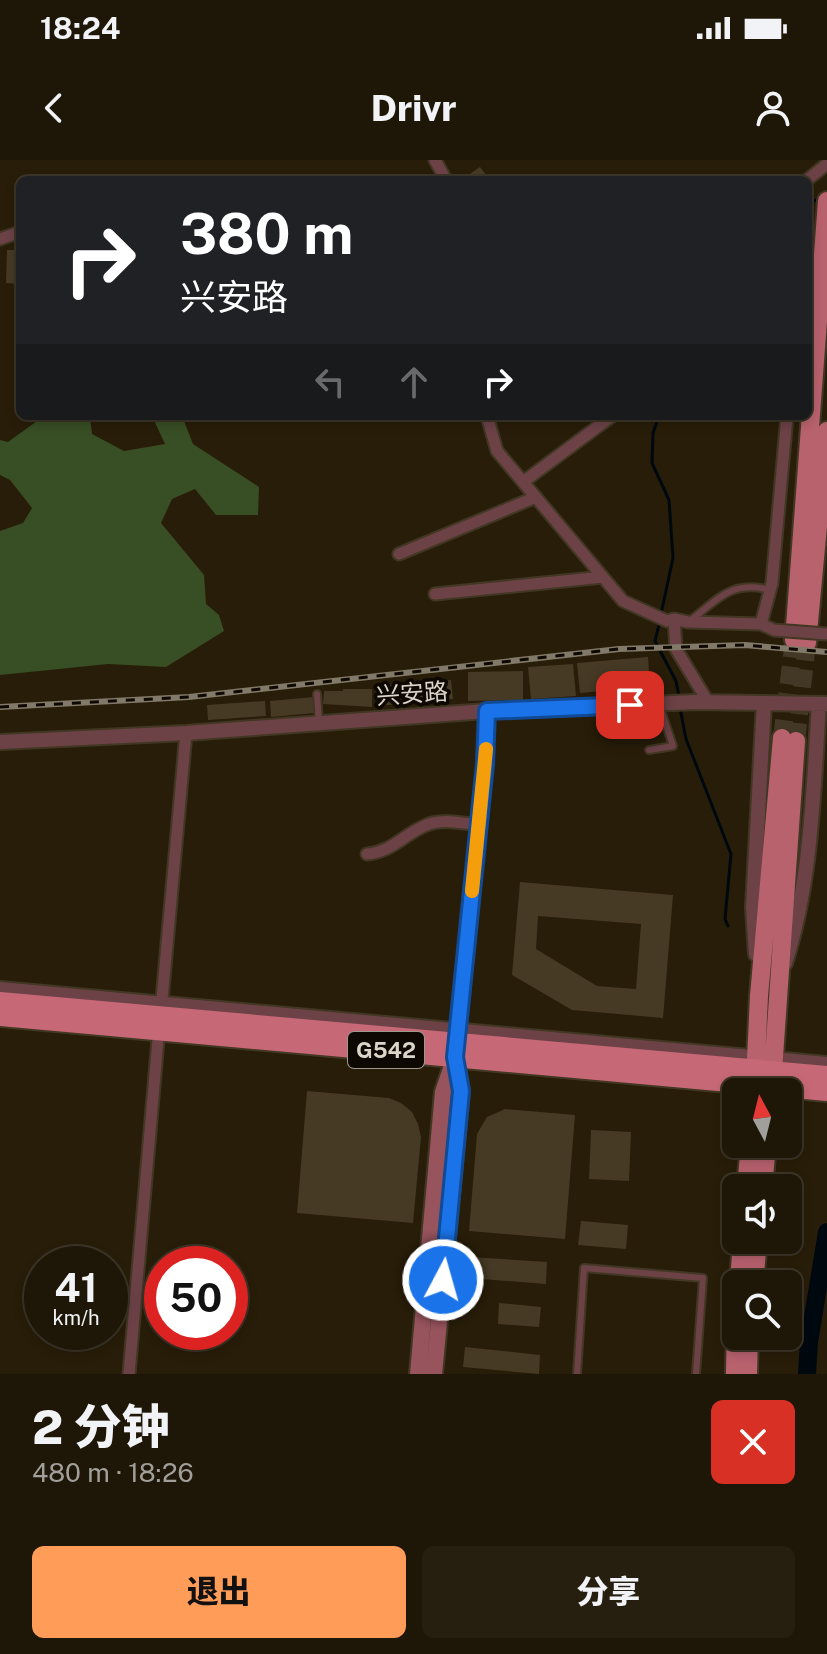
<!DOCTYPE html>
<html lang="zh">
<meta charset="utf-8">
<style>
:root{--surface:#1e1606;--page:#261f10;--text:#f1f3f6;--muted:#a19f9b;--line:#3c3528;--accent:#fe9c58}
body{margin:0;font-family:"Public Sans","Noto Sans SC",sans-serif;background:var(--page);color:var(--text);height:100vh;display:flex;flex-direction:column;font-size:30px;white-space:nowrap}
*{box-sizing:border-box;margin:0}
p{font-size:26px;color:var(--muted)}
.icon{flex:none;width:44px;height:44px;fill:none;stroke:currentColor;stroke-width:2;stroke-linecap:round;stroke-linejoin:round}
.map{position:relative;height:1214px;overflow:hidden}
.side{display:flex;flex-direction:column;background:var(--surface);flex:1}
.side>*{flex:none}
.top-card{position:absolute;left:16px;top:16px;width:796px;height:244px;border-radius:12px;box-shadow:0 4px 12px #0003,0 0 0 2px var(--line);background:#202124;color:#fff;overflow:hidden}
.needle{width:52px;rotate:353deg}
.controls{position:absolute;left:722px;top:918px;display:grid;gap:16px}
.controls a{display:grid;place-items:center;width:80px;height:80px;border-radius:12px;background:var(--surface);box-shadow:0 4px 12px #0003,0 0 0 2px var(--line);font-size:40px}
.speed{position:absolute;left:24px;top:1086px;display:flex;gap:16px;font-size:40px;font-weight:700;text-align:center}
.speed>*{display:grid;place-content:center;width:104px;height:104px;border-radius:50%;background:var(--surface);box-shadow:0 4px 12px #0003,0 0 0 2px var(--line);line-height:1}
.speed small{font-size:20px;font-weight:400}
.speed .limit{border:12px solid #d22;background:#fff;color:#111}
.pin{position:absolute;display:grid;place-items:center;width:68px;height:68px;color:#fff;margin:-34px;border-radius:16px;box-shadow:0 4px 12px #0006}
.me{position:absolute;width:88px;margin:-44px;rotate:6deg;stroke-linejoin:round;filter:drop-shadow(0 0 6px #0008)}
.turn{display:flex;align-items:center;gap:28px;height:168px;padding:0 32px;font-size:36px}
.turn .icon{width:104px;height:104px;stroke-width:2.5}
.turn b{display:block;font-size:56px;line-height:68px}
.lanes{display:flex;align-items:center;height:76px;padding:0 32px;background:#0003;justify-content:center;gap:40px;direction:ltr}
.lanes .off{opacity:.35}
.round{display:grid;place-items:center;flex:none;width:84px;height:84px;border-radius:12px;background:var(--page)}
.overview{display:flex;align-items:center;justify-content:space-between;height:136px;padding:0 32px}
h1{font-size:48px;font-weight:800;line-height:60px}
.cta{display:flex;gap:16px;margin-top:auto;padding:16px 32px}
.cta a{flex:1;height:92px;border-radius:12px;background:var(--accent);color:#111;font-size:32px;font-weight:800;line-height:92px;text-align:center}
.cta a+a{background:var(--page);color:var(--text)}
.status{display:flex;justify-content:space-between;align-items:center;height:56px;padding:0 40px;background:var(--surface);direction:ltr}
.status svg{height:22px;fill:currentColor}
header{display:flex;justify-content:space-between;align-items:center;height:104px;padding:0 32px;background:var(--surface);font-size:36px;font-weight:800}
.map>svg:first-child{display:block}
.forest{fill:#384e24}
.lines{fill:none;stroke-linecap:round;stroke-linejoin:round}
.stream{stroke:#00080f;stroke-width:3}
.river{stroke:#00080f;stroke-width:18}
.building{fill:#463a25;fill-rule:evenodd}
.primary-tunnel{stroke:#433825;stroke-width:18;stroke-dasharray:18 9;stroke-linecap:butt}
.service-casing{stroke:#413723;stroke-width:10}
.minor-casing{stroke:#413723;stroke-width:15}
.tertiary-casing{stroke:#413723;stroke-width:18}
.secondary-casing{stroke:#413723;stroke-width:20}
.primary-casing{stroke:#413723;stroke-width:22}
.trunk-casing{stroke:#413723;stroke-width:22}
.path{stroke:#716857;stroke-width:2;stroke-dasharray:8 4;stroke-linecap:butt}
.service{stroke:#6c4247;stroke-width:6}
.minor{stroke:#6c4247;stroke-width:11}
.tertiary{stroke:#6c4247;stroke-width:14}
.secondary{stroke:#97545d;stroke-width:16}
.primary{stroke:#b8626e;stroke-width:18}
.trunk{stroke:#c76876;stroke-width:18}
.rail-casing{stroke:#827968;stroke-width:6}
.rail{stroke:#0d0802;stroke-width:3;stroke-dasharray:9;stroke-linecap:butt}
.minor-bridge-casing{stroke:#413723;stroke-width:15;stroke-linecap:butt}
.minor-bridge{stroke:#6c4247;stroke-width:11}
.route-casing{stroke:#114b97;stroke-width:20}
.route{stroke:#1a73e8;stroke-width:14}
.slow{stroke:#f59e0b;stroke-width:14}
.labels{text-anchor:middle;stroke-width:7;stroke-linejoin:round;paint-order:stroke}
.shield{fill:#0d0802;stroke:#9d978d;stroke-width:2}
.shield-label{font-size:22px;font-weight:bold;fill:#dbd4c8}
.street-label{font-size:24px;fill:#dbd4c8;stroke:#0d0802}
</style>
<div class="status"><b>18:24</b><svg viewBox="0 0 49 12"><path d="M0 12V9h3v3zM5 12V6h3v6zM10 12V3h3v9zM15 12V0h3v12zM26 1h20v11H26zM47 4h2v5h-2z"/></svg></div>
<header><svg class="icon" aria-label="back" viewBox="0 0 24 24"><path d="M15 5l-7 7 7 7"/></svg>Drivr<svg class="icon" aria-label="person" viewBox="0 0 24 24"><circle cx="12" cy="8" r="4"/><path d="M4 21q1-7 8-7t8 7"/></svg></header>
<div class="map">
<svg width="827" height="1214" viewBox="0 0 827 1214">
<rect width="100%" height="100%" fill="#281d08"/>
<path class="forest" d="M44 256H90L92 274 124 291 165 284 152 256H182L193 284 259 327 258 355H216L195 329 172 339 161 363 204 415 206 444 219 455 224 471 166 507 108 504 0 515V371L23 363 32 348 10 320 0 315V280L8 282Z"/>
<g class="lines">
<path class="stream" d="M808 44 820 38
M659 256 653 273 652 303 669 340 673 398 661 454
M660 461 655 481 676 521 679 536
M680 548 686 579 731 694 725 759 728 766"/>
<path class="river" d="M807 1214 809 1182 827 1072"/>
</g>
<path class="building" d="M480 7 490 20H461Z
M7 90H20V124L6 123Z
M648 497 650 527 580 533 577 503Z
M573 504 576 536 531 539 528 507Z
M523 511V540L468 541V512Z
M451 520 453 539 377 546 375 526Z
M343 529H372V547L323 544 324 531H343Z
M314 537 315 553 271 557 270 541Z
M265 541 266 556 208 560 207 545Z
M520 722 673 735 663 858 572 850 512 815ZM538 756 641 764 636 829 597 826 536 789Z
M307 931 389 938 401 943 412 952 418 964 421 977 413 1063 297 1053Z
M505 949 575 955 565 1079 469 1071 477 974 487 957Z
M591 970 631 972 629 1021 589 1019Z
M581 1061 628 1065 626 1089 578 1085Z
M471 1097 547 1102 546 1124 469 1118Z
M499 1143 541 1147 539 1167 498 1164Z
M465 1187 540 1195 539 1214 463 1207Z"/>
<g class="lines">
<path class="primary-tunnel" d="M782 578 794 480
M796 581 807 483"/>
<defs>
<path id="service" d="M691 460C719 438 732 420 770 430
M317 534 319 563
M649 590 673 586 659 544
M577 1214 584 1108 703 1118 696 1214"/>
<path id="minor" d="M435 0 446 20
M807 20 827 4
M0 79 20 72
M487 256 497 291 623 441 667 461 674 459 688 462 761 464 774 470
M523 322 612 256
M399 394 536 337
M435 434 603 417
M674 459 676 489 708 542
M761 464 772 423 787 256
M367 694C393 692 406 672 429 664 445 659 463 663 479 665
M161 851 186 573
M457 877 485 604 487 551
M129 1214 159 868"/>
<path id="tertiary" d="M0 582 186 573 487 551 695 542 827 544
M756 794 753 747 764 543
M785 803C812 719 813 631 819 544
M0 829 827 904"/>
<path id="secondary" d="M418 1214 443 932 455 897
M434 1214 461 931 455 898"/>
<path id="primary" d="M794 480 827 41
M807 483 827 271
M755 921 759 836 782 578
M772 925 796 581
M746 1028 750 984
M763 1028 767 984
M739 1124 742 1080
M754 1124 758 1080
M735 1214 736 1161
M748 1214 749 1176"/>
<path id="trunk" d="M0 841 827 915
M0 857 827 932"/>
</defs>
<use href="#service" class="service-casing"/>
<use href="#minor" class="minor-casing"/>
<use href="#tertiary" class="tertiary-casing"/>
<use href="#secondary" class="secondary-casing"/>
<use href="#primary" class="primary-casing"/>
<use href="#trunk" class="trunk-casing"/>
<path class="path" d="M731 1148 732 1134"/>
<use href="#service" class="service"/>
<use href="#minor" class="minor"/>
<use href="#tertiary" class="tertiary"/>
<use href="#secondary" class="secondary"/>
<use href="#primary" class="primary"/>
<use href="#trunk" class="trunk"/>
<defs>
<path id="rail" d="M0 547 189 537 619 489 745 485 827 492"/>
</defs>
<use href="#rail" class="rail-casing"/>
<use href="#rail" class="rail"/>
<defs>
<path id="minor-bridge" d="M774 470 827 474"/>
</defs>
<use href="#minor-bridge" class="minor-bridge-casing"/>
<use href="#minor-bridge" class="minor-bridge"/>
</g>
<g class="lines">
<defs>
<path id="route" d="M443 1120 461 931 455 897 485 604 487 551 630 545"/>
</defs>
<use href="#route" class="route-casing"/>
<use href="#route" class="route"/>
<path class="slow" d="M472 731 486 589"/>
</g>
<g class="labels">
<rect class="shield" x="348" y="872" width="76" height="36" rx="6"/>
<g class="shield-label">
<text x="386" y="898">G542</text>
</g>
<g class="street-label">
<text transform="translate(412 534) rotate(-4)" y="8">兴安路</text>
</g>
</g>
</svg>
<div class="controls">
<a><svg class="needle" viewBox="-14 -14 28 28"><path d="M0-13l5 13h-10z" fill="#e53935"/><path d="M0 13l5-13h-10z" fill="#a19f9b"/></svg></a>
<a><svg class="icon" aria-label="sound" viewBox="0 0 24 24"><path d="M4 9h4l5-4v14l-5-4H4zM17 9q2 3 0 6"/></svg></a>
<a><svg class="icon" aria-label="search" viewBox="0 0 24 24"><circle cx="10" cy="10" r="6"/><path d="M15 15l6 6"/></svg></a>
</div>
<div class="speed"><div>41<small>km/h</small></div><div class="limit">50</div></div>
<div class="pin" style="left:630px;top:545px;background:#d93025"><svg class="icon" aria-label="arrive" viewBox="0 0 24 24"><path d="M6 21V4h12l-3 4 3 4H6"/></svg></div>
<svg class="me" style="left:443px;top:1120px" viewBox="-20 -20 40 40"><circle r="17" fill="#1a73e8" stroke="#fff" stroke-width="3"/><path d="M0-11L8 9 0 5-8 9z" fill="#fff"/></svg>
<div class="top-card">
<div class="turn"><svg class="icon" aria-label="right" viewBox="0 0 24 24"><path d="M7 20v-9h11M14 6l5 5-5 5"/></svg><div><b>380 m</b>兴安路</div></div>
<div class="lanes"><svg class="icon off" aria-label="left" viewBox="0 0 24 24"><path d="M17 20v-9H6M10 6l-5 5 5 5"/></svg><svg class="icon off" aria-label="ahead" viewBox="0 0 24 24"><path d="M12 20V5M6 11l6-6 6 6"/></svg><svg class="icon" aria-label="right" viewBox="0 0 24 24"><path d="M7 20v-9h11M14 6l5 5-5 5"/></svg></div>
</div>
</div>
<section class="side">
<div class="overview"><div><h1>2 分钟</h1><p>480 m · 18:26</p></div><a class="round" style="background:#d93025;color:#fff"><svg class="icon" aria-label="close" viewBox="0 0 24 24"><path d="M6 6l12 12M18 6L6 18"/></svg></a></div>
<div class="cta"><a>退出</a><a>分享</a></div>
</section>
